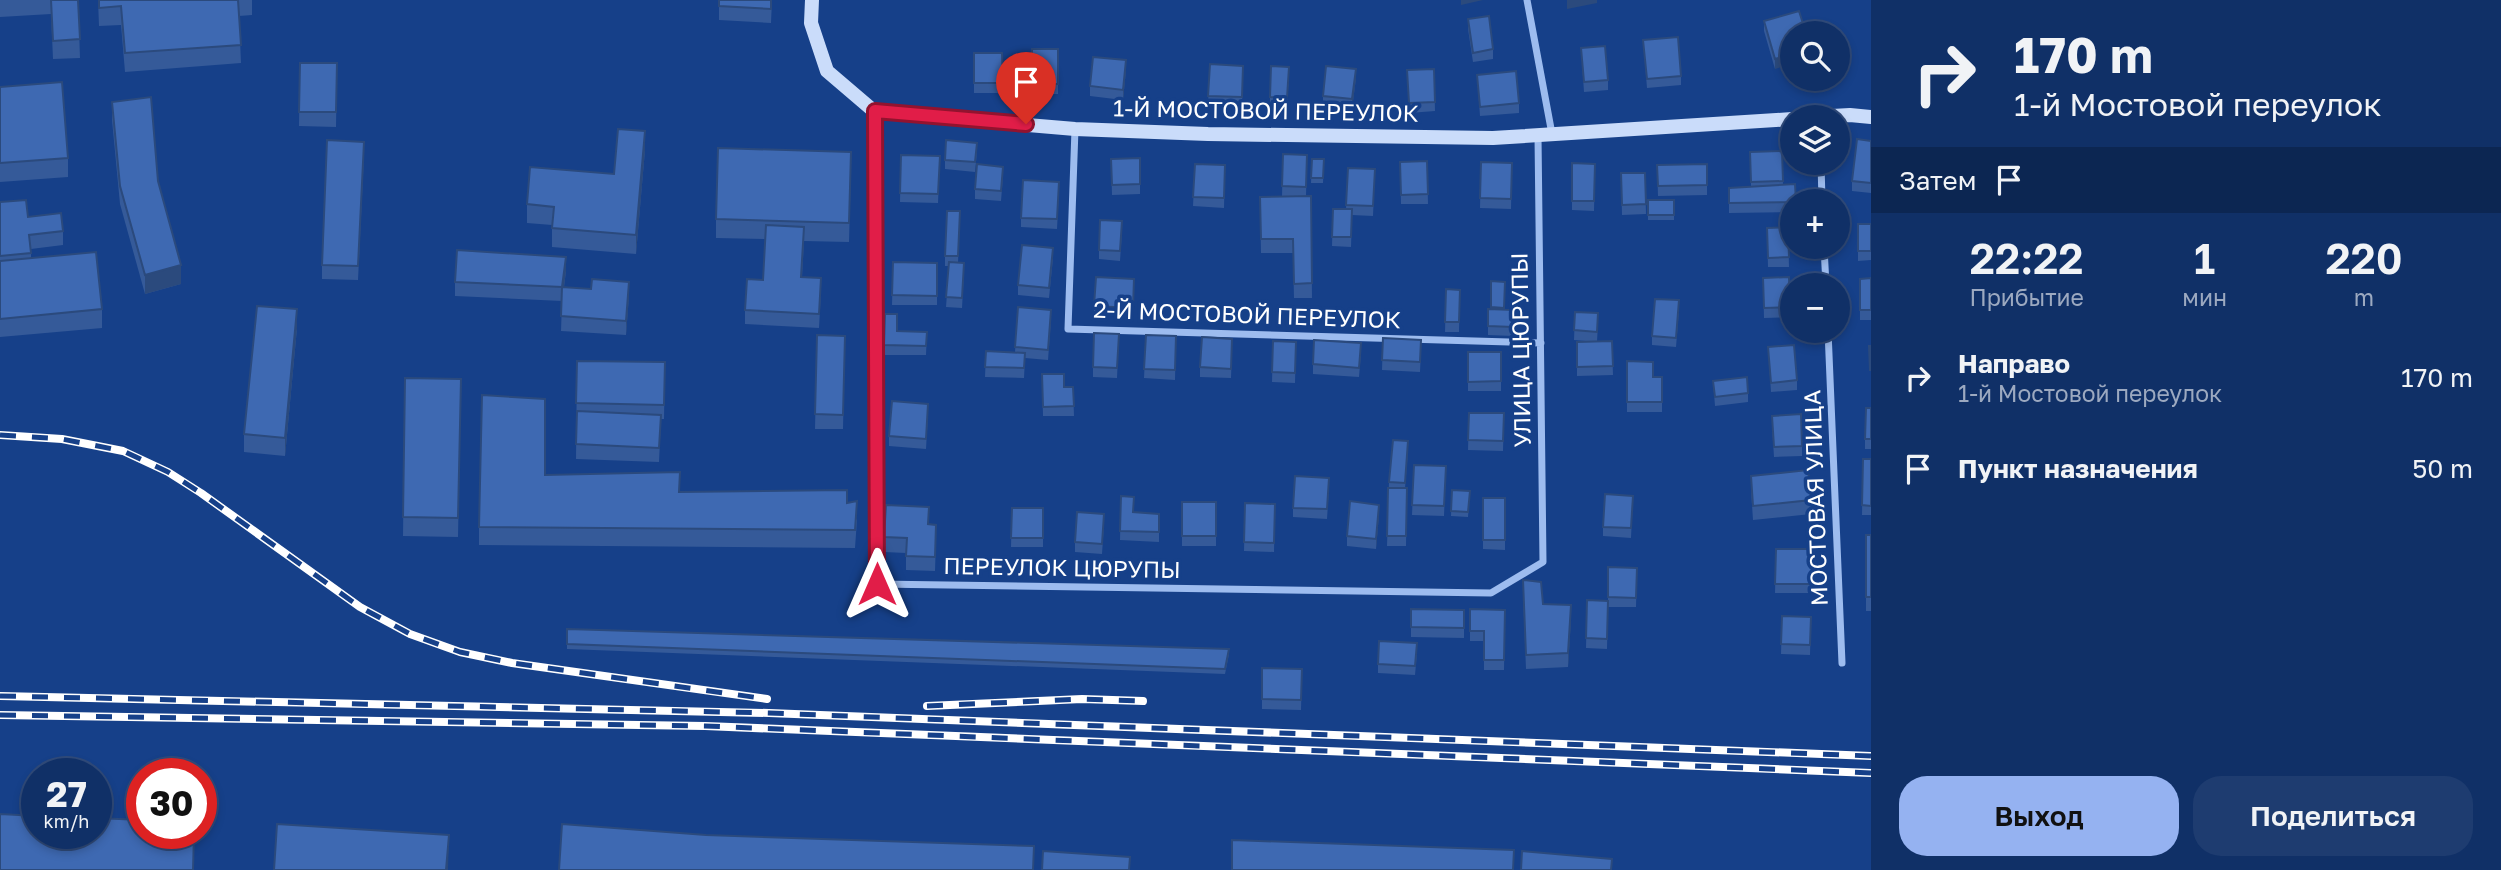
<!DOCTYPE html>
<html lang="ru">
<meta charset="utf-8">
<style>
:root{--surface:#103067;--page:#1e3c70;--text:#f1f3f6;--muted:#9ca9c0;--line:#304b7b;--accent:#95b2f1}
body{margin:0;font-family:"Golos Text",sans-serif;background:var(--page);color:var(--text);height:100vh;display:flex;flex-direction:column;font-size:26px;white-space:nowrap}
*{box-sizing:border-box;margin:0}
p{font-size:23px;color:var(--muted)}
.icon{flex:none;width:38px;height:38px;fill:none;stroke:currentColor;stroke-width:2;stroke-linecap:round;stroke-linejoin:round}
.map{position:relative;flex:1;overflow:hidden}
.details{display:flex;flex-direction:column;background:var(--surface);width:630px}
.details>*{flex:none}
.guide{background:#103067;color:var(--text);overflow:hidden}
.fabs{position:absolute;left:1780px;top:21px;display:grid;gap:14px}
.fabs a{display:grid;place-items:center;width:70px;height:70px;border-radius:50%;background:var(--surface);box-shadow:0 4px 10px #0003,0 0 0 2px var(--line);font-size:35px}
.speed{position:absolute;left:21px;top:758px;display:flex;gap:14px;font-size:35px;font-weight:700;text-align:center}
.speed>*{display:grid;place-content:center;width:91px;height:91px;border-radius:50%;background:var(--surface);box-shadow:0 4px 10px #0003,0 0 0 2px var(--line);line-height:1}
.speed small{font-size:18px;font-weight:400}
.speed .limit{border:10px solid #d22;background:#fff;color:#111}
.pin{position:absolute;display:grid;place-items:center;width:60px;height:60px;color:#fff;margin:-72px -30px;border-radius:50% 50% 50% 0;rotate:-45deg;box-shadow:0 0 7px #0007}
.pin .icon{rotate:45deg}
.me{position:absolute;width:77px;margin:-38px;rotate:0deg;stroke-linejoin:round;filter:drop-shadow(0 0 5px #0008)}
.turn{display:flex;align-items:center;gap:24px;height:147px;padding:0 28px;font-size:32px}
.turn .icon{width:91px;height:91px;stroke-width:2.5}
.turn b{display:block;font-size:49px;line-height:60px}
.then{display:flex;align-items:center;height:66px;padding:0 28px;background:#0003;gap:14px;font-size:26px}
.eta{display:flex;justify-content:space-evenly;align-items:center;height:119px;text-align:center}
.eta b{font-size:42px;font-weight:600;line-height:49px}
.primary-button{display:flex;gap:14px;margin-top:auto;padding:14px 28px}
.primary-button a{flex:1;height:80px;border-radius:28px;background:var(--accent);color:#111;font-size:28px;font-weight:600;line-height:80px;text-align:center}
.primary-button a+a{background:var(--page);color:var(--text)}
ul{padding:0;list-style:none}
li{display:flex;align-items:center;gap:21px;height:91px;padding:0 28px}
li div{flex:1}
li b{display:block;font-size:26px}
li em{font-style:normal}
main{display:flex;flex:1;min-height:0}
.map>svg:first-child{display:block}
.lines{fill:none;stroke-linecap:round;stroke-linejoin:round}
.street{stroke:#9dbcef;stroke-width:7}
.secondary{stroke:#cadcfa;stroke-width:14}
.rail-casing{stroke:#fff;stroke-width:8}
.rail{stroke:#164089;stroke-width:5;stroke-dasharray:16;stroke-linecap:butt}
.wall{fill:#355a99}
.shaded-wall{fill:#2b4a7d}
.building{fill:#3e69b2;stroke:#2b4a7d;stroke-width:2}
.route-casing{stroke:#92132f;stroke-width:18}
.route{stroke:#e11d48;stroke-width:12}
.labels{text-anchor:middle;stroke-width:7;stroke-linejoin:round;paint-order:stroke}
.street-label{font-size:23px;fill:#fff;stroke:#164089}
</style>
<main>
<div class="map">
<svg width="1871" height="870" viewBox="0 0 1871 870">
<rect width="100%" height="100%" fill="#164089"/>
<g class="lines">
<path class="street" d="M1527 0 1552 134
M875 112 877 584 1491 593 1543 562 1538 136
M1075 129 1068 329 1541 343
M1821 163 1822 201
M1824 247 1826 285
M1828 331 1842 663"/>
<path class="secondary" d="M812 0 811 23 827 71 875 112 1075 129 1208 134 1493 138 1792 119
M1814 117 1850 115 1871 117"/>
<defs>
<path id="rail" d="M0 435 62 439 123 451 168 472 201 493 360 607 410 634 460 652 512 663 767 699
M0 696 769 713 1871 756
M927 706 1082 699 1143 701
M0 715 705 726 1871 773"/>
</defs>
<use href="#rail" class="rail-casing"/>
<use href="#rail" class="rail"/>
</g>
<path class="wall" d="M0 0H78L80 58 53 59 51 14 0 17Z
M98 0H252V15L239 16 241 63 125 72 121 25 99 26Z
M719 0H772L771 23 719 20Z
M1799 11 1775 69 1764 31V21Z
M1468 19 1493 49V59L1473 62 1468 29Z
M1643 40 1681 76V85L1647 88Z
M1581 48 1608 80V90L1584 92Z
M1032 49H1058V94H1031Z
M974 53H1002L1003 93H974Z
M300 63H337L336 127 299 126Z
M1210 64 1243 66 1242 107 1208 105Z
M1434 69 1435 111 1409 113 1407 70Z
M1126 70 1123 100 1090 96V86Z
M1477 75 1519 103V113L1480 116Z
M1289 76 1287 107H1270V97Z
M1356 78 1352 109 1323 106V96Z
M0 87 68 158V177L0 182Z
M112 102 158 181 181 284 145 294 120 204 112 120Z
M1871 141V193L1852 191V181Z
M645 150 636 254 552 247V225L527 223V204L614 174Z
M1782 151 1783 185 1792 201V212L1729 213V188L1751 186 1750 152Z
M977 152 975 172 945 169V160Z
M1283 154 1307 155 1306 196H1282Z
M901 155 940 156 938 203 900 202Z
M364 156 358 280 322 279V265Z
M1140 158V194L1112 195 1111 159Z
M1312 159H1324L1323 183H1311Z
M1427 161 1428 204H1401L1400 162Z
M1481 162 1512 163 1511 209 1480 208Z
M1572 163 1595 164 1594 211 1572 210Z
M1195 164 1225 165 1224 208 1193 206Z
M1707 164V195L1658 196 1657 165Z
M1348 168 1375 169 1373 216 1352 215 1351 247 1332 246 1333 209H1346Z
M851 170 849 242 804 241 802 277 821 292 819 328 745 324V310L763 280 765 239 716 238V219Z
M1621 173H1645L1646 214 1622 215Z
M1003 176 1001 201 975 199V189Z
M1059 191 1057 229 1021 227V218Z
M1311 196 1312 298H1294L1293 253H1261L1260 197Z
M1648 200H1674V220H1648Z
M0 202 28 217 63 231V245L31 249V258L102 309V328L0 337Z
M960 211 958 263 964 273 962 308 946 307 949 266H945V256Z
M1858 224H1871V260L1858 261Z
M1788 227 1789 267H1768L1767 228Z
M1122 231 1120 261 1099 259V250Z
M1053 258 1049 298 1018 295V285Z
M893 262 937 263V305H892Z
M566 271 564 287 629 296 626 335 561 331 562 301 455 296V282Z
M1789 277 1790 317 1764 318 1763 278Z
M1871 278V320H1860V279Z
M1134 279 1133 317 1094 315V306Z
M1491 281 1505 282 1504 310H1514L1513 336 1488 335V309H1491Z
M1446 289 1460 290 1459 332H1445Z
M1018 307 1051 320 1048 360 1025 358 1024 378 985 377 986 351 1015 352Z
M1679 310 1676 347 1652 345V336Z
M1575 312 1598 323 1597 342 1574 340Z
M885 314 897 331 927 332 926 355H884Z
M297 328 285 456 244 452V434Z
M1119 334 1117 378 1093 377V367Z
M817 335 845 336 843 429H815Z
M1146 335 1176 336 1175 380 1144 378Z
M1383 338 1421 350 1420 372 1382 370Z
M1273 341 1296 342 1295 383 1272 382Z
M1612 341 1613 375 1577 376V342Z
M1768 347 1797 380V390L1771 392Z
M1232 349 1231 378 1200 377V367Z
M1468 352H1501V391H1468Z
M1361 353 1359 377 1313 374V364Z
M577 361 665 362 664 419H661L659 462 576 459Z
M1627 361 1653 377H1662V412H1627Z
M1042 374 1064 387H1073L1074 416H1043Z
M405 378 461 379 458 537 403 536Z
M1713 381 1748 393V402L1715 406Z
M1871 408V449H1865V439Z
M1469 413H1504L1503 451 1468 450Z
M928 414 926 449 889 446V436Z
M1772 426 1802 446V456L1774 457Z
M1408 451 1405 488H1407L1406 546H1387L1389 482Z
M1863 459H1871V515H1862Z
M1414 465 1446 466 1444 516 1412 515Z
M545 475 680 492 847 503 857 520 855 548 479 545V527Z
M1751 476 1811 500V514L1753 520 1751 490Z
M1329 487 1327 519 1293 517V508Z
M1452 490 1470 491 1468 517 1451 516Z
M1121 496 1134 512 1159 514V542L1120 540Z
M1633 496 1631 538 1603 536V527Z
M1483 498H1505V550L1483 549Z
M1182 502H1216V546H1182Z
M1245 503 1275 504 1274 552 1244 551Z
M1012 508H1043V547H1011Z
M1379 514 1376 549 1347 546V536Z
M929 524 936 539 935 571 906 570V553L884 552V537Z
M1104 524 1102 554 1075 552V542Z
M1866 535H1871V611H1866Z
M1776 549H1815L1814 593H1775Z
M1608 567 1637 568 1636 607H1608Z
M1523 595 1543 604 1571 619 1568 667 1526 669Z
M1587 600 1608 601 1607 649 1586 648Z
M1411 609 1464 610V638L1411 637Z
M1470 609 1505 610 1504 670H1484V641H1470Z
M1782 616 1811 617 1810 655 1781 654Z
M567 629 1229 654 1225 674 567 649Z
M1417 653 1415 675 1378 673V664Z
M1262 668 1302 669 1301 710 1262 709Z"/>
<path class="shaded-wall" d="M1461 0H1483L1461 5Z
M1567 0H1597V3L1567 9Z
M1792 54V64L1775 69V59Z
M1126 60V70L1123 100V90Z
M1356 69V78L1352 109V99Z
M645 131V150L636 254V235Z
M566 257V271L562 301V287Z
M181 265V284L145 294V275Z
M629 282V296L626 335V321Z
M297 309V328L285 456V438Z
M1379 505V514L1376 549V539Z
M1571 605V619L1568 667V653Z
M449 835 448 870H446Z"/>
<path class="building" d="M51 0H78L80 39 53 41Z
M99 0H238L241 45 125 53 121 6 99 8Z
M719 0H771V9L719 6Z
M1799 11 1806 33H1792V54L1775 59 1764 21Z
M1489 16 1493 49 1473 53 1468 19Z
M1678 37 1681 76 1647 79 1643 40Z
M1605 46 1608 80 1584 82 1581 48Z
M1032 49H1058V84H1031Z
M974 53H1002L1003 83H974Z
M1093 57 1126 60 1123 90 1090 86Z
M300 63H337L336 112H299Z
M1210 64 1243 66 1242 97 1208 96Z
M1271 66 1289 67 1287 98 1270 97Z
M1326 66 1356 69 1352 99 1323 96Z
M1434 69 1435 102 1409 103 1407 70Z
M1516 71 1519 103 1480 107 1477 75Z
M62 82 68 158 0 163V87Z
M151 97 158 181 181 265 145 275 120 186 112 102Z
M618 129 645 131 636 235 552 228 554 207 527 204 530 167 614 174Z
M1857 139 1871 141V183L1852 181Z
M327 140 364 142 358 266 322 265Z
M946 140 977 143 975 162 945 160Z
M718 148 851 152 849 223 716 219Z
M1782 151 1783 181 1751 182 1750 152Z
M1283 154 1307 155 1306 187 1282 186Z
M901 155 940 156 938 194 900 193Z
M1140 158V184L1112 185 1111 159Z
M1312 159H1324L1323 178H1311Z
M1427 161 1428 194 1401 195 1400 162Z
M1481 162 1512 163 1511 199 1480 198Z
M1572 163 1595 164 1594 201H1572Z
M977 164 1003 167 1001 191 975 189Z
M1195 164 1225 165 1224 198 1193 197Z
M1707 164V185L1658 186 1657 165Z
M1348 168 1375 169 1373 206 1346 205Z
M1621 173H1645L1646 204 1622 205Z
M1023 180 1059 182 1057 219 1021 218Z
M1795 184 1796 201H1792V202L1729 203V188Z
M1311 196 1312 283 1294 284 1293 239H1261L1260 197Z
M26 200 28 217 61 213 63 231 29 235 31 253 0 256V202Z
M1648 200H1674V215H1648Z
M1333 209H1352L1351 237H1332Z
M947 211H960L958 256H945Z
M1100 220 1122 221 1120 251 1099 250Z
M1858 224H1871V251H1858Z
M766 225 804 227 801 277 821 278 819 314 745 310 747 279 763 280Z
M1788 227 1789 257 1768 258 1767 228Z
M1022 245 1053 248 1049 288 1018 285Z
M457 250 566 257 562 287 455 282Z
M96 252 102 309 0 319V261Z
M893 262 937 263V296L892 295Z
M949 262 964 263 962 298 946 297Z
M1096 277 1134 279 1133 308 1094 306Z
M1789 277 1790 307 1764 308 1763 278Z
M1871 278V310H1860V279Z
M592 279 629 282 626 321 561 316 562 287 591 289Z
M1491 281 1505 282 1504 308 1491 307Z
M1446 289 1460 290 1459 322H1445Z
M1655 299 1679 300 1676 338 1652 336Z
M257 306 297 309 285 438 244 434Z
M1018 307 1051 310 1048 350 1015 347Z
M1488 309 1514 310 1513 327 1488 326Z
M1575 312 1598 313 1597 332 1574 330Z
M885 314H897V331L927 332 926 346 884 345Z
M1094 333 1119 334 1117 368 1093 367Z
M817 335 845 336 843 415 815 414Z
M1146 335 1176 336 1175 370 1144 369Z
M1202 337 1232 339 1231 369 1200 367Z
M1383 338 1421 340 1420 362 1382 360Z
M1314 340 1361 343 1359 368 1313 364Z
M1273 341 1296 342 1295 373 1272 372Z
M1612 341 1613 366 1577 367V342Z
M1794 345 1797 380 1771 383 1768 347Z
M1869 346H1871V370H1870Z
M986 351 1025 353 1024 368 985 367Z
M1468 352H1501V381L1468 382Z
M577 361 665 362 664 405 576 403Z
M1627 361 1653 362V377H1662V402H1627Z
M1042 374H1064V387H1073L1074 406 1043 407Z
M1747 377 1748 393 1715 397 1713 381Z
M405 378 461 379 458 518 403 517Z
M482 395 545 399V475L680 472 679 492 847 490V503L857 501 855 530 479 527Z
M892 401 928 404 926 439 889 436Z
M1866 408H1871V439H1865Z
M577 411 661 415 659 448 576 444Z
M1469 413H1504L1503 441 1468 440Z
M1801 414 1802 446 1774 447 1772 416Z
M1393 440 1408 441 1405 483 1389 482Z
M1863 459H1871V506L1862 505Z
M1414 465 1446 466 1444 506 1412 505Z
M1808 470 1811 500 1753 506 1751 476Z
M1295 476 1329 478 1327 509 1293 508Z
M1388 488H1407L1406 536H1387Z
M1452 490 1470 491 1468 512 1451 511Z
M1605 494 1633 496 1631 528 1603 527Z
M1121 496 1134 497 1133 512 1159 514V532L1120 531Z
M1483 498H1505V540H1483Z
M1350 501 1379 505 1376 539 1347 536Z
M1182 502H1216V536H1182Z
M1245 503 1275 504 1274 543 1244 542Z
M886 505 929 507 928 524 936 525 935 557 906 556 907 538 884 537Z
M1012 508H1043V538H1011Z
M1077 512 1104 514 1102 544 1075 542Z
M1866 535H1871V597H1866Z
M1776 549H1815L1814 584H1775Z
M1608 567 1637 568 1636 598 1608 597Z
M1523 580 1541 582 1543 604 1571 605 1568 653 1526 655Z
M1587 600 1608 601 1607 639 1586 638Z
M1411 609 1464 610V628L1411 627Z
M1470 609 1505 610 1504 660H1484V631H1470Z
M1782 616 1811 617 1810 645 1781 644Z
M567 629 1229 649 1225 669 567 644Z
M1379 641 1417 643 1415 666 1378 664Z
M1262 668 1302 669 1301 700 1262 699Z
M0 814 37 816V833H96V818L142 820V833H194L193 870H0Z
M277 824 449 835 446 870H274Z
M562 824 706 835 1034 846 1033 870H559Z
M1232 840 1514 850 1513 870H1232Z
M1043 851 1130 857 1129 870H1042Z
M1522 851 1612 859 1611 870H1521Z"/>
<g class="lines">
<defs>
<path id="route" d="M877 584 875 111 1026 124"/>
</defs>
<use href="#route" class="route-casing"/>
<use href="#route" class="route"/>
</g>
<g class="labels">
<g class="street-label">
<text transform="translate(1266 111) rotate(1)" y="8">1-Й МОСТОВОЙ ПЕРЕУЛОК</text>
<text transform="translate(1247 315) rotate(2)" y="8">2-Й МОСТОВОЙ ПЕРЕУЛОК</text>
<text transform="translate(1521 350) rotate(-91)" y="8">УЛИЦА ЦЮРУПЫ</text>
<text transform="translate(1816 498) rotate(-92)" y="8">МОСТОВАЯ УЛИЦА</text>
<text transform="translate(1062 568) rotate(1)" y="8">ПЕРЕУЛОК ЦЮРУПЫ</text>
</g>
</g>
</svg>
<div class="fabs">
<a><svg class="icon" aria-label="search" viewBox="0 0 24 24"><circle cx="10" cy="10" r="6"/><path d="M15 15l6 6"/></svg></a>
<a><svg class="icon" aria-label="layers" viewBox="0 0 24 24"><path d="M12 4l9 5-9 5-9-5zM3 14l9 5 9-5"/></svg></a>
<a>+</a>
<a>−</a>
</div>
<div class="speed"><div>27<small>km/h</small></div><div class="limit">30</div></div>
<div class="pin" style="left:1026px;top:124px;background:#d93025"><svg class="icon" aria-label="arrive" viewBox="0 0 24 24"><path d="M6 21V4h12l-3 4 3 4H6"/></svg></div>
<svg class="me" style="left:877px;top:584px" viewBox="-20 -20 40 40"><path d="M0-17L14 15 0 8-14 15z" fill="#e11d48" stroke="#fff" stroke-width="4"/></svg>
</div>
<section class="details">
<div class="guide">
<div class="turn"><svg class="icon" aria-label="right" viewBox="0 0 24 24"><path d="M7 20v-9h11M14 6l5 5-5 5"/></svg><div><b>170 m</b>1-й Мостовой переулок</div></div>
<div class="then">Затем<svg class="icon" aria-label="arrive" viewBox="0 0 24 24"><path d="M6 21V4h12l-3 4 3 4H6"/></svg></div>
</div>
<div class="eta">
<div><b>22:22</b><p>Прибытие</p></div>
<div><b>1</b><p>мин</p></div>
<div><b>220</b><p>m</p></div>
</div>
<ul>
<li><svg class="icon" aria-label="right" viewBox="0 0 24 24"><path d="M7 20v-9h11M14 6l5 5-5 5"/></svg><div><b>Направо</b><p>1-й Мостовой переулок</p></div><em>170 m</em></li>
<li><svg class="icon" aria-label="arrive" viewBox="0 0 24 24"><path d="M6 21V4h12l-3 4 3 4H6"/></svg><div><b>Пункт назначения</b></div><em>50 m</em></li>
</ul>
<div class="primary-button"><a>Выход</a><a>Поделиться</a></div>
</section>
</main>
